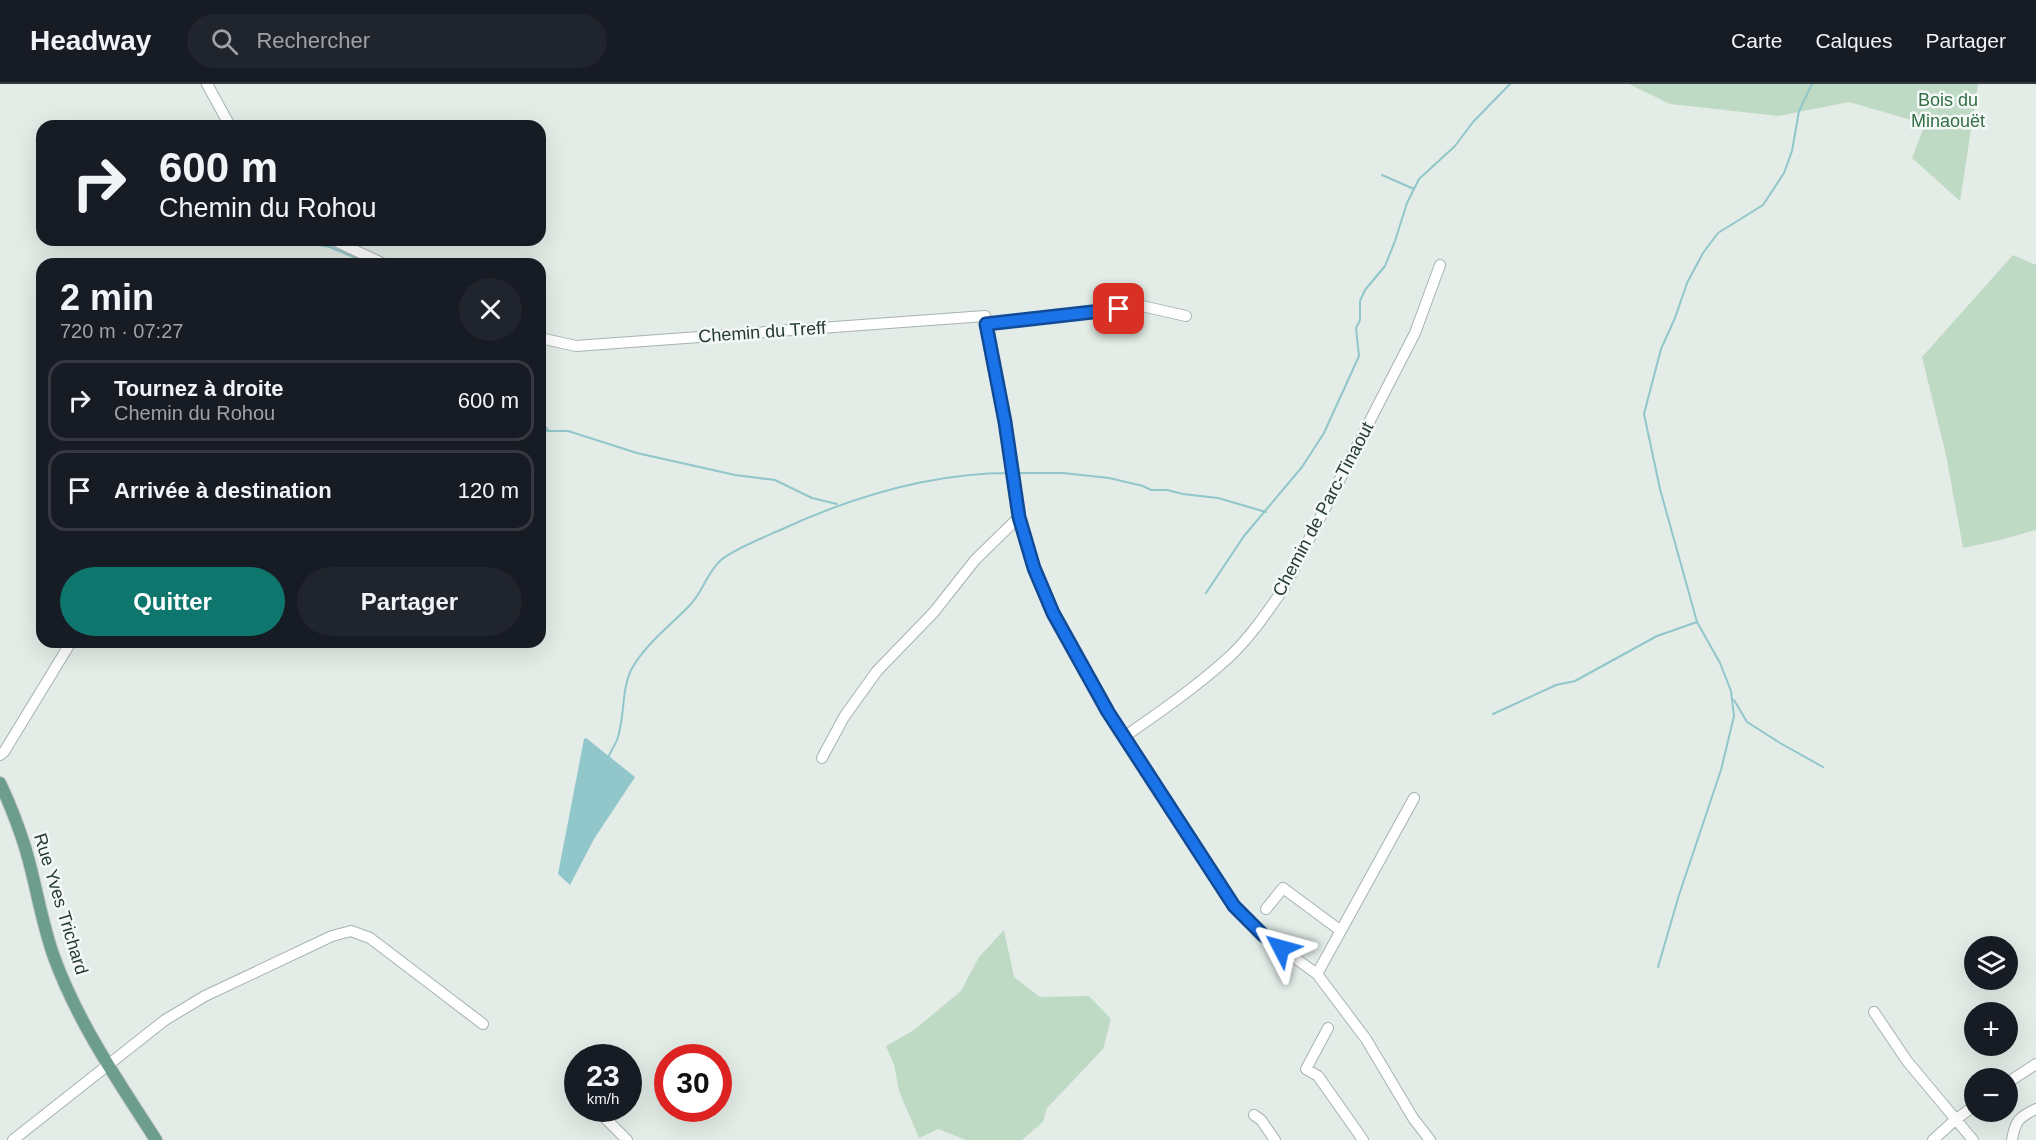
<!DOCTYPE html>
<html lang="fr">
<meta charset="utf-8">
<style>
:root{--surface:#171b24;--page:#20242c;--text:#f1f3f6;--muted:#9ea1a6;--line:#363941;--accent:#0f766e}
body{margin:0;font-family:Helvetica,sans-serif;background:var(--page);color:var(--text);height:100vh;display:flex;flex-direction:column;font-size:22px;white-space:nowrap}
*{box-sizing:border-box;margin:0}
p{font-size:20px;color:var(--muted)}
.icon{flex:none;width:33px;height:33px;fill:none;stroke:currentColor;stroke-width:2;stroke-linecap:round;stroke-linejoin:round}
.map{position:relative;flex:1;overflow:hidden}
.details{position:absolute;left:36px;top:174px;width:510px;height:390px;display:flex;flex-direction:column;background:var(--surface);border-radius:18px;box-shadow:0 6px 24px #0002}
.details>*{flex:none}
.hud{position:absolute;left:36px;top:36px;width:510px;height:126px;border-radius:18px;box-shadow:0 6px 24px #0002;background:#171b24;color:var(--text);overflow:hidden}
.fabs{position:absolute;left:1964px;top:852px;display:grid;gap:12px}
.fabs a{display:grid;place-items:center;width:54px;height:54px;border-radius:50%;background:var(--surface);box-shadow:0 6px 24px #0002;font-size:30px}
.speed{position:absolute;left:564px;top:960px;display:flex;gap:12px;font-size:30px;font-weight:700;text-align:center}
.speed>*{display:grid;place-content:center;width:78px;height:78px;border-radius:50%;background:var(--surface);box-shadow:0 6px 24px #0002;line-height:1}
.speed small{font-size:15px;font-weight:400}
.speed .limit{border:9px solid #d22;background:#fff;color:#111}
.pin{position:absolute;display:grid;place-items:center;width:51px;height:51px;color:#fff;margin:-26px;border-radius:12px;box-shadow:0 3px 9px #0006}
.me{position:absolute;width:66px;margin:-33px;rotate:309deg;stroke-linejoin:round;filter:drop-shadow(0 0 4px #0008)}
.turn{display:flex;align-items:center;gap:21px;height:126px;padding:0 24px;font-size:27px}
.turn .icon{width:78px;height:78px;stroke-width:2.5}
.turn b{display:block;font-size:42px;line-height:51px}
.round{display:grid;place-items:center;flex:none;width:63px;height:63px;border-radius:32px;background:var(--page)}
.overview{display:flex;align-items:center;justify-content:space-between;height:102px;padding:0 24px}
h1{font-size:36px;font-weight:600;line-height:45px}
.button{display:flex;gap:12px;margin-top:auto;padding:12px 24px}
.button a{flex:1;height:69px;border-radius:36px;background:var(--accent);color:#fff;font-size:24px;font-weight:600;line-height:69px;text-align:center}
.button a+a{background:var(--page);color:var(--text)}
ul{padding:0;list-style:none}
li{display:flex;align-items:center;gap:18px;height:81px;margin:0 12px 9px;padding:0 12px;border:3px solid var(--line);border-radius:18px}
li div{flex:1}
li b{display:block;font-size:22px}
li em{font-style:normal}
header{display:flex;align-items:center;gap:36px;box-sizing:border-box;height:84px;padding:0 30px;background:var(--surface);border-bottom:2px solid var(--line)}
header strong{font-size:28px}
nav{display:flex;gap:33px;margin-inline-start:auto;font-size:21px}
.search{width:420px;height:54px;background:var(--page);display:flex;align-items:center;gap:15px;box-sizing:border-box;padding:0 21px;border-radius:33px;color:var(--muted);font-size:22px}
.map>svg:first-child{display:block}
.green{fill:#bfdac4}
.water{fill:#91c6cb}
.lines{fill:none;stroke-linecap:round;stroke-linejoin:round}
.stream{stroke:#91c6cb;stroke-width:2}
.minor-casing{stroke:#a6b3ae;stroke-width:12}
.major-casing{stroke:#c2c8c6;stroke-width:14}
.minor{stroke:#fff;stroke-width:10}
.major{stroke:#6c9d8d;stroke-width:12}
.route-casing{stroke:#114b97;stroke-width:15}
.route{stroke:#1a73e8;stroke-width:10}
.labels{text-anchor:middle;stroke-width:5;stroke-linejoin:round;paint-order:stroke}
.park-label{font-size:18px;fill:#336e46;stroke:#f4f8f6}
.street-label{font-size:18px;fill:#253b34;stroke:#f4f8f6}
</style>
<header>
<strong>Headway</strong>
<div class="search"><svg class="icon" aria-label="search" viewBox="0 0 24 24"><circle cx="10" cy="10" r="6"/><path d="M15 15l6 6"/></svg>Rechercher</div>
<nav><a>Carte</a><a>Calques</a><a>Partager</a></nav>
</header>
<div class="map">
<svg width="2036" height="1056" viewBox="0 0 2036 1056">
<rect width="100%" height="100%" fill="#e3ece7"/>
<path class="green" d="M1629 0H1978L1960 117 1912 74 1925 40 1849 18 1779 32 1670 20Z
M2013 171 2036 181V446L2000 456 1963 464 1946 371 1922 273Z
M1004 846 1014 893 1040 913 1089 912 1111 935 1103 965 1047 1024 1043 1038 1022 1056H966L938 1045 919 1054 899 1007 894 981 886 962 914 946 961 907 979 873Z"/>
<path class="water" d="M586 654 635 693 594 755 570 801 558 790 584 655Z"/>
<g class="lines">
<path class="stream" d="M1382 91 1414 105
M296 157 330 163 369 180
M540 336 548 346
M540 347H568L637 369 735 391 775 396 812 414 837 420
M1015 389H1063L1109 394 1143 402 1151 406H1167L1183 410 1218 414 1266 428
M1206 509 1244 452 1302 383 1324 349 1359 272 1356 244 1360 236V217L1365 206 1385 182 1395 157 1407 119 1419 95 1455 62 1473 38 1510 0
M1734 616 1747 638 1780 659 1823 683
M1493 630 1556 601 1575 597 1657 552 1697 538
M609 672C611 666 615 661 617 656 626 631 620 603 634 581 649 557 671 541 690 521 703 508 707 488 721 476 734 465 762 454 778 447 851 413 928 389 1010 389
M1658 883 1679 811 1721 686 1734 632 1731 607 1720 579 1697 538 1660 405 1644 330 1661 265 1675 234 1687 199 1703 169 1718 149 1763 121 1784 89 1792 67 1799 27 1812 0"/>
<defs>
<path id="minor" d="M207 0 230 42
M333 156 384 180
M986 240 1142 222 1186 232
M540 254 576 262 985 232 1005 338 1019 433 1034 484 1053 529 1108 628 1234 822 1263 851 1317 890 1366 955 1413 1034 1430 1056
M1124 653C1160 628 1196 603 1228 574 1250 554 1267 528 1284 504L1415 249 1440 181
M0 671 4 668 71 558
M822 674 844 633 877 587 934 528 975 476 1019 433
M1266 825 1283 804 1341 847
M1317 890 1414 714
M1874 928 1907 977 1973 1056
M1328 944 1306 985 1318 992 1363 1056
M2007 999 2036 980
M595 1024 627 1056
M1254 1031 1261 1036 1275 1056
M13 1056 165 936 205 912 332 852 351 847 370 854 483 940
M1933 1056 1955 1036 1974 1022
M2012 1056C2015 1037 2019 1033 2036 1025"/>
<path id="major" d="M0 699C10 720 18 741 25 763 36 799 41 837 54 873 78 939 118 997 156 1056"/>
</defs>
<use href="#minor" class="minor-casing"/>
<use href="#major" class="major-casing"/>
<use href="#minor" class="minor"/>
<use href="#major" class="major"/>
</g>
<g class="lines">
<defs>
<path id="route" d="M1119 225 986 240 1005 338 1019 433 1034 484 1053 529 1108 628 1234 822 1263 851 1281 864"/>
</defs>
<use href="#route" class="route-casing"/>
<use href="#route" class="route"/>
</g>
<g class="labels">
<g class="park-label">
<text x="1948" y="22">Bois du<tspan x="1948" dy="21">Minaouët</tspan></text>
</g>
<g class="street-label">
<text transform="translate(762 248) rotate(-4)" y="6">Chemin du Treff</text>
<text transform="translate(1323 425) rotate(-62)" y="6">Chemin de Parc-Tinaout</text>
<text transform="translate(61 820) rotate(73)" y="6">Rue Yves Trichard</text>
</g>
</g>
</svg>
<div class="fabs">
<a><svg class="icon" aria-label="layers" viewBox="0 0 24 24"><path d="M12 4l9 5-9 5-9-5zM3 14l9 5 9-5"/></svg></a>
<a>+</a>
<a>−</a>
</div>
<div class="speed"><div>23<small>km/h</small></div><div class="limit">30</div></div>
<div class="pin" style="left:1119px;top:225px;background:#d93025"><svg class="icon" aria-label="arrive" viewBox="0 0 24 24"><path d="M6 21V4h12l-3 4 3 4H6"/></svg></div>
<svg class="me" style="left:1281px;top:864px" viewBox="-20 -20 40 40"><path d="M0-17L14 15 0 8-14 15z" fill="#1a73e8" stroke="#fff" stroke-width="4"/></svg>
<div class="hud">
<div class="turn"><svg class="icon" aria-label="right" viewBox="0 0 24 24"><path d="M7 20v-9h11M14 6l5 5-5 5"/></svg><div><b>600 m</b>Chemin du Rohou</div></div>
</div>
<section class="details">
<div class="overview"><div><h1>2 min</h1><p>720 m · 07:27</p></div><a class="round"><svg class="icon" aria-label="close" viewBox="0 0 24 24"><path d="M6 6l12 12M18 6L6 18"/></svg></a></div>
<ul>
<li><svg class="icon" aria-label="right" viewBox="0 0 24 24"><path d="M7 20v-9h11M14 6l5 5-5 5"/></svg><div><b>Tournez à droite</b><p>Chemin du Rohou</p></div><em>600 m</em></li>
<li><svg class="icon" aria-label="arrive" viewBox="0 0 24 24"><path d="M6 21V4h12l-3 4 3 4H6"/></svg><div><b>Arrivée à destination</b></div><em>120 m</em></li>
</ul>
<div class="button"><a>Quitter</a><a>Partager</a></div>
</section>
</div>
